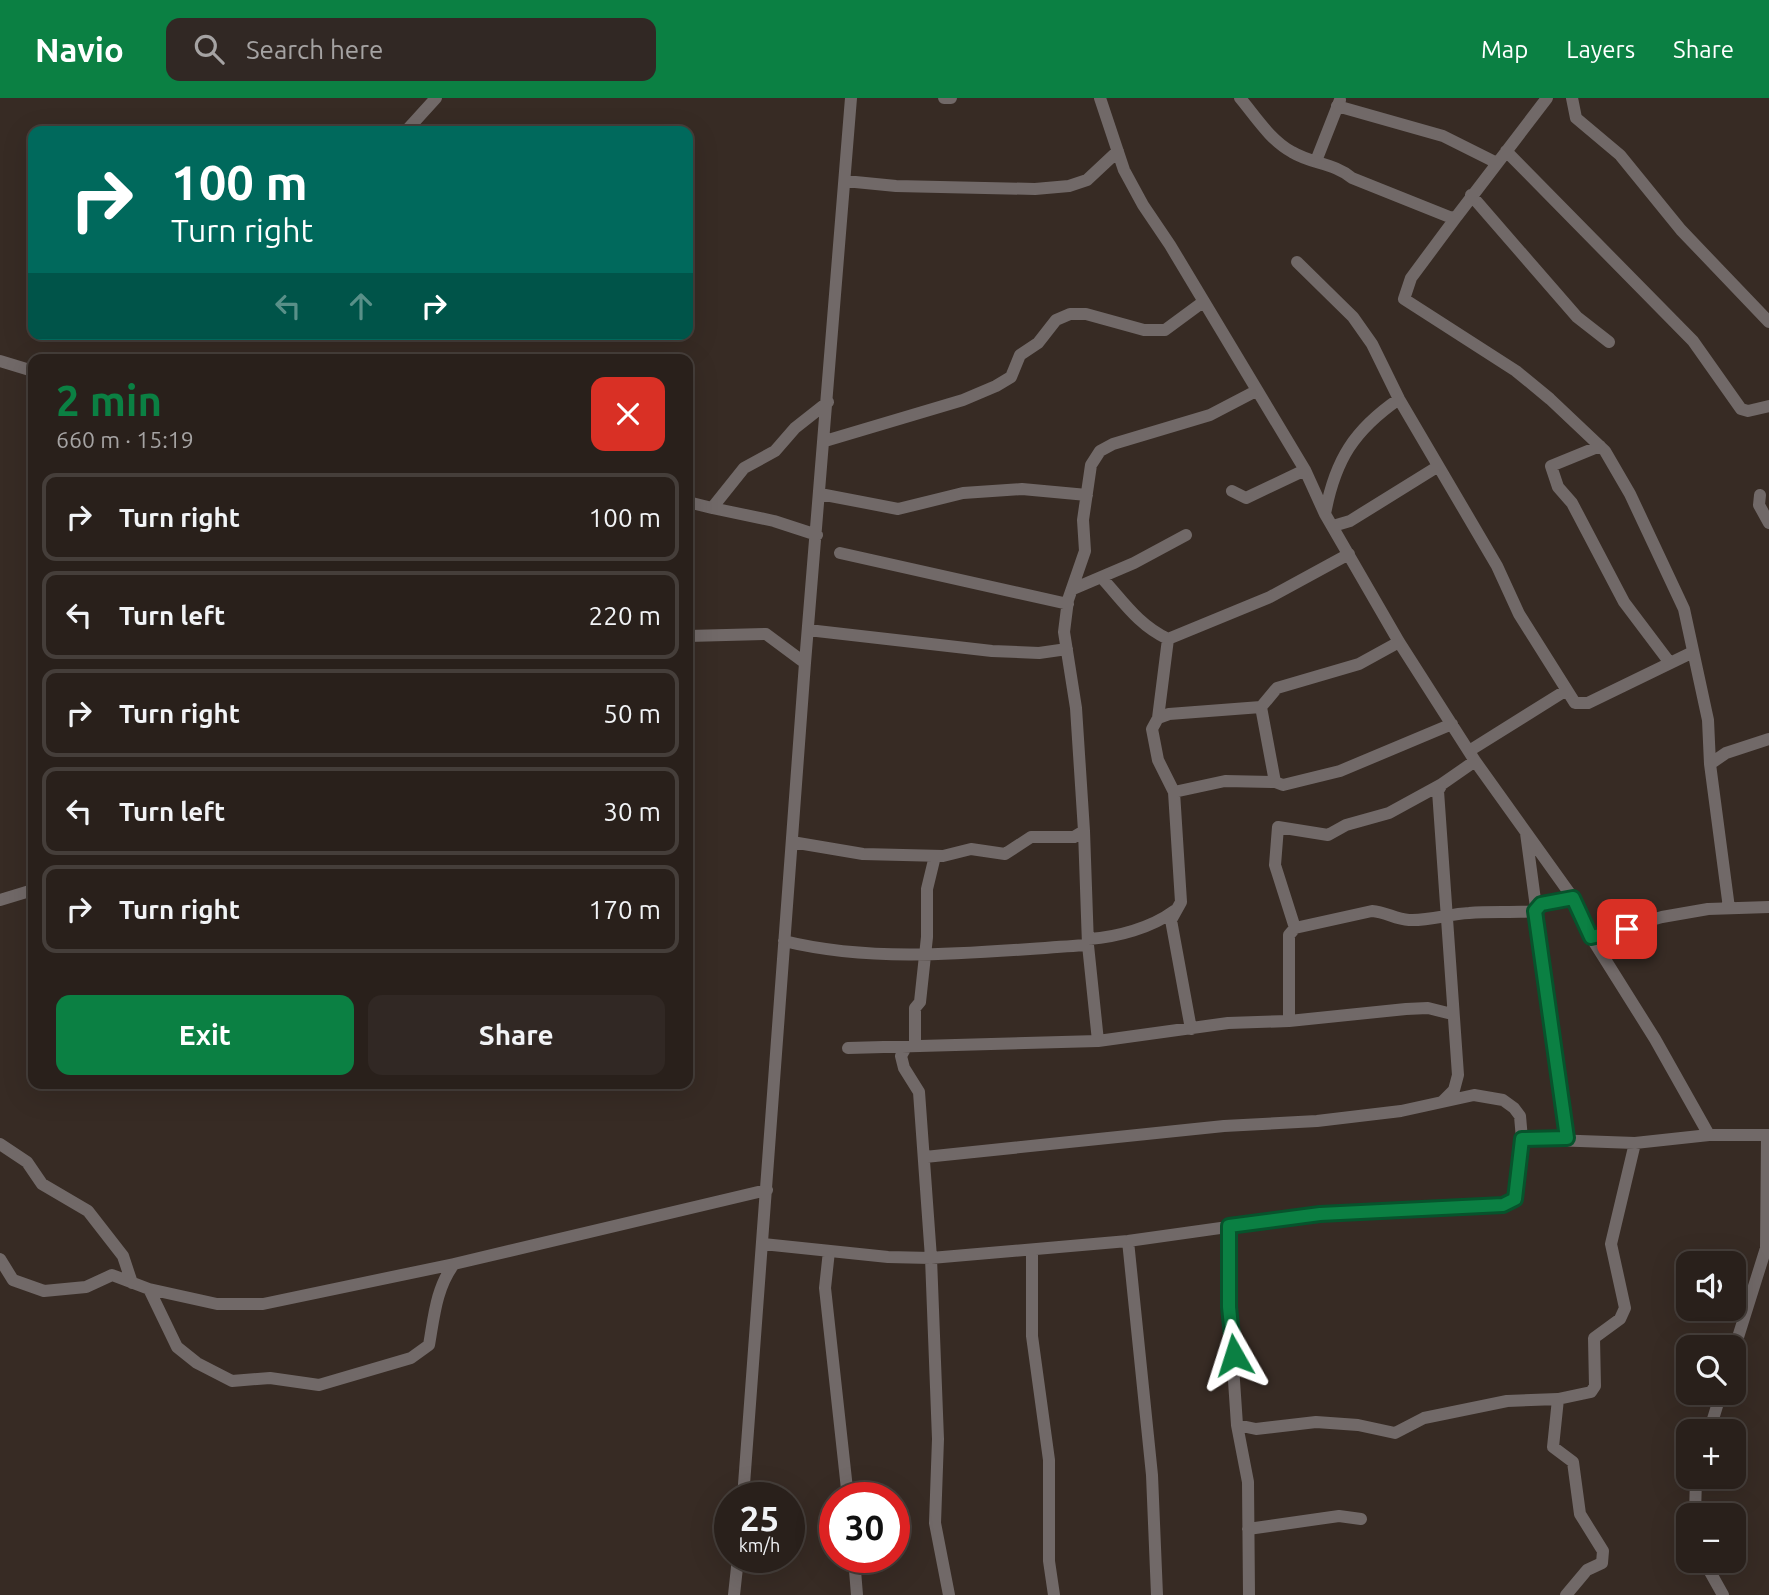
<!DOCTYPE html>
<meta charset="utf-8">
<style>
:root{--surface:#29201b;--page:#312824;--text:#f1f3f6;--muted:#a5a3a3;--line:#453e3a;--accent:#0b8043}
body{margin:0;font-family:Ubuntu,sans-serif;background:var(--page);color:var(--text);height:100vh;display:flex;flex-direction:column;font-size:26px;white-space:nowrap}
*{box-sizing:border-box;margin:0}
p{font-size:23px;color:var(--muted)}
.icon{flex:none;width:38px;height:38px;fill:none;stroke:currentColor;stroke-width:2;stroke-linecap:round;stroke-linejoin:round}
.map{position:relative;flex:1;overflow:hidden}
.drawer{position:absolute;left:28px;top:256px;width:665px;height:735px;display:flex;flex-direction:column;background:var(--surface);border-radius:14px;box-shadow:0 7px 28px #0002,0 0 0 2px var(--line)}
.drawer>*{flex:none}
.banner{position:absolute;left:28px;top:28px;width:665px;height:214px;border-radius:14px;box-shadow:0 7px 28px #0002,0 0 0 2px var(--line);background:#00695c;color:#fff;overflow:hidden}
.tools{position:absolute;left:1676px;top:1153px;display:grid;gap:14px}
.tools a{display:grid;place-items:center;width:70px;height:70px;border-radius:14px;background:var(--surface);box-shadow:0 7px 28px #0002,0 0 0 2px var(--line);font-size:35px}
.speed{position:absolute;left:714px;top:1384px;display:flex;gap:14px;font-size:35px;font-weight:700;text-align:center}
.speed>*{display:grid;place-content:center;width:91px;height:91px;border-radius:50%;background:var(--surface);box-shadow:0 7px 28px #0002,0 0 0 2px var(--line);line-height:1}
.speed small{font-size:18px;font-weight:400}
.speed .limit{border:10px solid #d22;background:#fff;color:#111}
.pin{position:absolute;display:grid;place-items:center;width:60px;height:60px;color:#fff;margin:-30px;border-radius:14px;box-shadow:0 4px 10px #0006}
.me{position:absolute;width:77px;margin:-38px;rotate:354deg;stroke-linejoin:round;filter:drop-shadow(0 0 5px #0008)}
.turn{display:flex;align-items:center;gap:24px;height:147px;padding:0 28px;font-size:32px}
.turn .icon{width:91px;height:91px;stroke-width:2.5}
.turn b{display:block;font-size:49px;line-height:60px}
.lanes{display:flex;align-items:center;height:66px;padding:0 28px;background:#0003;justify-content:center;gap:35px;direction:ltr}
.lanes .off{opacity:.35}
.round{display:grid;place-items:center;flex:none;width:74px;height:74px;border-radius:14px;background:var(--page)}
.head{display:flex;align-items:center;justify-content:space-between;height:119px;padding:0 28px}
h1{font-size:42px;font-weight:600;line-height:52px;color:var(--accent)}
.button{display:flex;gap:14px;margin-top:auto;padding:14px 28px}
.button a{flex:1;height:80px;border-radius:14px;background:var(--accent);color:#fff;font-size:28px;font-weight:600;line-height:80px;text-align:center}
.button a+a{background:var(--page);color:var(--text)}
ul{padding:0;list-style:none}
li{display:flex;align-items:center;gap:21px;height:88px;margin:0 14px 10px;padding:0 14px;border:4px solid var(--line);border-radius:14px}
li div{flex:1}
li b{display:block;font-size:26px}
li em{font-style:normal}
header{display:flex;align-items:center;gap:42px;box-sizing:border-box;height:98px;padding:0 35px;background:var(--accent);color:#fff}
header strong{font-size:33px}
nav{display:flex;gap:38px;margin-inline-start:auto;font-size:24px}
.search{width:490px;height:63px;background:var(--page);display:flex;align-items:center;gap:18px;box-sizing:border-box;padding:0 24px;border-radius:14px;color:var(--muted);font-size:26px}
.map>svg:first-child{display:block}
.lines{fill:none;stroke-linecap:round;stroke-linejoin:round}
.minor{stroke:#716968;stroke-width:12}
.route-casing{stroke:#07532c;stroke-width:18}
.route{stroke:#0b8043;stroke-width:12}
</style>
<header>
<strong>Navio</strong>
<div class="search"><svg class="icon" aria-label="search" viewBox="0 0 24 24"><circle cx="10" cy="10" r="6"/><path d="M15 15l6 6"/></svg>Search here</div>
<nav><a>Map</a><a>Layers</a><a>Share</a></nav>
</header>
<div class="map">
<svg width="1769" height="1497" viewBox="0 0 1769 1497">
<rect width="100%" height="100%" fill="#372b24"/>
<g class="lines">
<path class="minor" d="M944 0H951
M1100 0 1124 72 1143 107 1170 147 1305 372 1325 416 1399 544 1475 663 1573 800 1591 839 1655 941 1709 1037
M1240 0C1256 19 1270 42 1292 54 1312 66 1334 65 1352 80L1452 120 1457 118 1547 0
M1572 0 1576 20 1620 57 1681 132 1769 224
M1337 8 1443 38 1497 65
M406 33 436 0
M1506 53 1693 243 1741 311 1748 313 1769 308
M1316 63 1340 2
M845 83 896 88 1035 91 1069 88 1087 82 1118 53
M1471 97 1577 219 1609 244
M1457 118 1411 180 1404 201 1516 273 1550 301 1605 353 1630 396 1684 511 1708 622 1710 666 1729 810
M1297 164 1353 219 1372 246 1399 301 1497 468 1519 516 1575 605H1588L1691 555
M0 263 33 273
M825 343 963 302 996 288 1011 279 1020 257 1038 245 1056 222 1070 216H1086L1144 232H1165L1203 204
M1600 348 1551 368 1558 389 1572 405 1624 504 1670 565
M1232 393 1246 400 1305 372
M820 396 898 411 963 395 1022 391 1087 397
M1760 397 1759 407 1769 425
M688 404 712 410 744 370 775 353 795 330 828 304
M712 410 774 423 817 437
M1325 416C1335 362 1354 332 1399 301
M1333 428 1350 423 1437 369
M840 455 1068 506
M1101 479C1123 503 1138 527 1168 541
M1073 491 1134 465 1186 437
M808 532 992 553 1039 555 1067 551
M688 538 766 536 805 565
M1399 544 1359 566 1277 590 1261 609 1275 684 1283 687 1340 673 1452 626
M1158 620 1168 541 1270 499 1349 456
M1469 653 1565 593
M1710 666 1726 655 1769 641
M1174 694 1225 683 1275 684
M1084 733 1088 847 1098 943
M1526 735 1567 1040
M792 744 863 756 943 758 971 751 1005 756 1031 739H1074L1084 733 1076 610 1064 534 1068 502 1085 453 1083 422 1091 367 1100 353 1113 346 1210 317 1256 293
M0 802 33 792
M1295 830 1275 767 1278 729 1328 737 1346 727 1389 715 1442 686
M1591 839 1662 819 1708 811 1769 809
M1089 841C1117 839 1151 830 1174 813
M784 843C882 867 988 853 1088 847
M1289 923V837L1295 830 1372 813C1386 814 1395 821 1409 822 1429 823 1449 816 1469 815 1491 813 1513 815 1535 813L1541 806 1573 800
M1191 931 1171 822 1181 804 1174 694 1158 662 1152 631 1158 620 1169 616 1261 609
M915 948V910L920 904 927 839V791L935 758
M906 949 901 958 904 970 919 994 931 1160 938 1341 935 1425 949 1497
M848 950 1098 943 1228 925 1289 923 1406 911 1428 910 1452 916
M1443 1003 1454 992 1458 977 1438 693 1442 686 1475 663
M1767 1037 1766 1150H1769
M0 1046 27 1064 42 1086 88 1113 123 1158 132 1185
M925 1059 1224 1028 1317 1023 1401 1013 1474 997 1503 1002 1514 1010 1520 1018 1522 1041
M1229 1127V1209L1237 1327 1248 1384 1249 1497
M1128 1143 1152 1377 1157 1497
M763 1146 888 1159 931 1160 1128 1143 1320 1116 1504 1107 1515 1101 1522 1041 1635 1045 1709 1037H1769
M829 1153 825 1190 848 1400
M1032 1154V1238L1049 1362V1463L1054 1497
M0 1161 13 1182 44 1193 86 1189 112 1177 149 1191 177 1249 197 1265 232 1283 270 1280 319 1287 411 1260 429 1247C434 1219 436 1190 454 1166L767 1092
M149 1191 217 1206H263L454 1166
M1734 1252 1766 1150
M1558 1301 1553 1349 1573 1364 1580 1416 1603 1453 1602 1465 1587 1472 1566 1497
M1237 1327 1256 1331 1316 1324 1358 1327 1395 1335 1424 1320 1507 1303 1558 1301 1591 1294 1595 1288 1594 1240 1620 1221 1625 1210 1611 1146 1635 1045
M1709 1334 1721 1295
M743 1400 805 565 851 0
M1695 1418 1696 1379
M1248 1431 1339 1418 1361 1421
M854 1460 857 1497
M1704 1463 1723 1497
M734 1497 738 1460"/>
</g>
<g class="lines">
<defs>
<path id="route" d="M1234 1257 1229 1209V1128L1320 1116 1503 1107 1515 1101 1522 1041 1567 1040 1535 813 1541 806 1573 800 1591 839 1627 831"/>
</defs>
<use href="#route" class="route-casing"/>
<use href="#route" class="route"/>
</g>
</svg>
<div class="tools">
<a><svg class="icon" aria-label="sound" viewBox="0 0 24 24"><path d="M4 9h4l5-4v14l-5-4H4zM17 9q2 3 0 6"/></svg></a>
<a><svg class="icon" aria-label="search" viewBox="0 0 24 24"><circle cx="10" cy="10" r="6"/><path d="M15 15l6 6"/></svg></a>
<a>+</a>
<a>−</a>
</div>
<div class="speed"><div>25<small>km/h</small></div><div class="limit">30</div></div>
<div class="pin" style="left:1627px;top:831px;background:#d93025"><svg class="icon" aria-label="arrive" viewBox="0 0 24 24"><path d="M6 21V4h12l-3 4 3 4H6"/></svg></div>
<svg class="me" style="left:1234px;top:1257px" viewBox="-20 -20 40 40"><path d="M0-17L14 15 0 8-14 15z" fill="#0b8043" stroke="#fff" stroke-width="4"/></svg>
<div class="banner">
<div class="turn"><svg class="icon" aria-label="right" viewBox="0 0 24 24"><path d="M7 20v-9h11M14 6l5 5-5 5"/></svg><div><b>100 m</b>Turn right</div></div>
<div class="lanes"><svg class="icon off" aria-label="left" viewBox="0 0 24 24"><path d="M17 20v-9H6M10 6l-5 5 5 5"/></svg><svg class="icon off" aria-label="ahead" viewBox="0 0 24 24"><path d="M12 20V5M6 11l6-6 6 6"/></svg><svg class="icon" aria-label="right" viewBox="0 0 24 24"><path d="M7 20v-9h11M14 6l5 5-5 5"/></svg></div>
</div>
<section class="drawer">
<div class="head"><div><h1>2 min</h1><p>660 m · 15:19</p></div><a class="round" style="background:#d93025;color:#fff"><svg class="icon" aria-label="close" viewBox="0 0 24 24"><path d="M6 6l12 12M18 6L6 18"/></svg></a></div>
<ul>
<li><svg class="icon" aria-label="right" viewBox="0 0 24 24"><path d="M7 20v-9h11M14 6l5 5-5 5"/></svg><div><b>Turn right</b></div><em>100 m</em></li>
<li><svg class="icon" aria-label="left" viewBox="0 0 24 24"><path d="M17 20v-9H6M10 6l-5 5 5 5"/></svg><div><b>Turn left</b></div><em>220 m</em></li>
<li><svg class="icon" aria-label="right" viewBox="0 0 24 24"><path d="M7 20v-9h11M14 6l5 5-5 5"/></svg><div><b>Turn right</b></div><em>50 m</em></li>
<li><svg class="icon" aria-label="left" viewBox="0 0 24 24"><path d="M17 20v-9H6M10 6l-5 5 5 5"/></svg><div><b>Turn left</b></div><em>30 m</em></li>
<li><svg class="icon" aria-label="right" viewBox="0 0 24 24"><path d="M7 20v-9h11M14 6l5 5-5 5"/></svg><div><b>Turn right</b></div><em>170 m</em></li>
</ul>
<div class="button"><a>Exit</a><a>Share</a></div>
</section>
</div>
